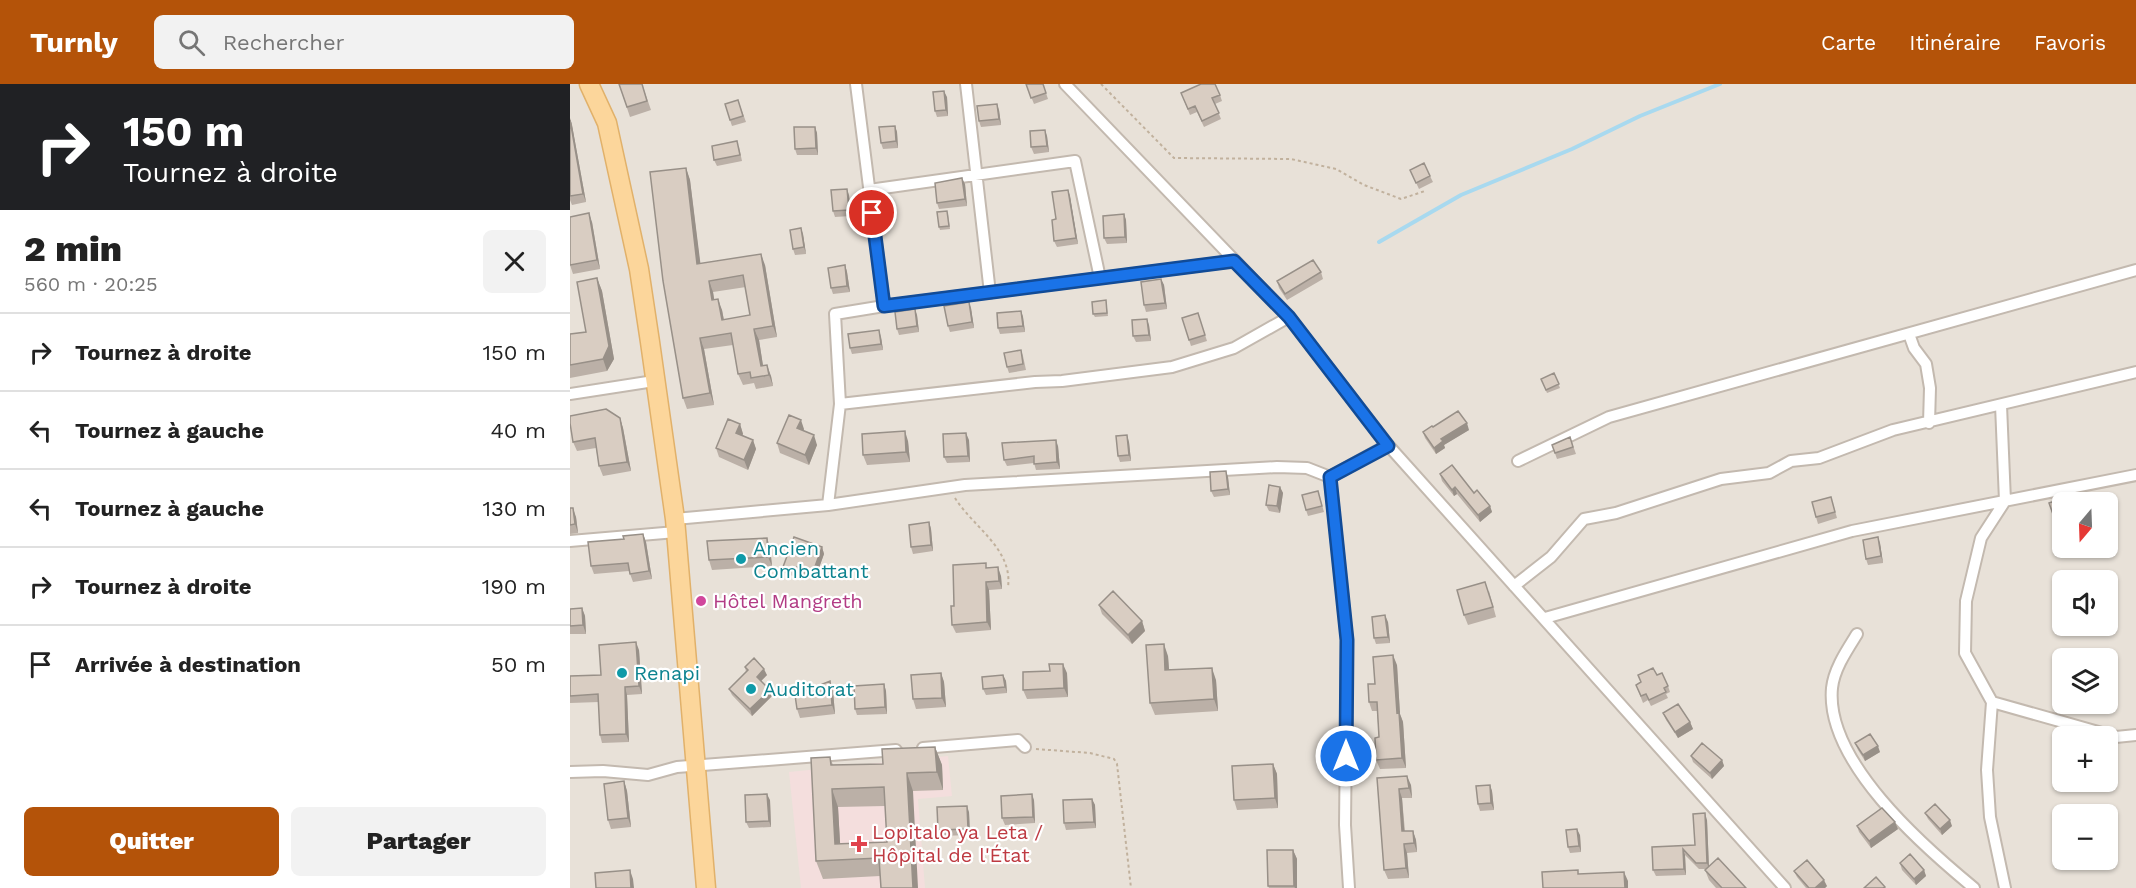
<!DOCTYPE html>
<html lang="fr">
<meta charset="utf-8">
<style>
:root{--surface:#fff;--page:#f2f2f2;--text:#222;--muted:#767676;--line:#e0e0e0;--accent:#b45309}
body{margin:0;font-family:"Work Sans",sans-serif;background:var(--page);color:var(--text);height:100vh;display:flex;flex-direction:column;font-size:22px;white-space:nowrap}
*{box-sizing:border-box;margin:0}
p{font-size:20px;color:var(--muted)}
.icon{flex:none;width:33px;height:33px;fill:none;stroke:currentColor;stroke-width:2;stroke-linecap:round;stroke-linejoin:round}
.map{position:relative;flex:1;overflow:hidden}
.side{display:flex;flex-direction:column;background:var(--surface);width:570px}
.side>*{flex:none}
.banner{background:#202124;color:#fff;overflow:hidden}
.needle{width:39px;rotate:199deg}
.buttons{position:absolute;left:1482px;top:408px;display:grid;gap:12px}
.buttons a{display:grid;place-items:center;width:66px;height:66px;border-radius:9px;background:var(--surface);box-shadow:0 2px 4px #0004;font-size:30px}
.pin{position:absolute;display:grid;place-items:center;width:51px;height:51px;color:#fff;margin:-26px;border:3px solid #fff;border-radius:50%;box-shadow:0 2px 6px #0007}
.me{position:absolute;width:66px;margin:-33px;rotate:0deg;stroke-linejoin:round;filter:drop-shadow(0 0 4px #0008)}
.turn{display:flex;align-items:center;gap:21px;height:126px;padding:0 24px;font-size:27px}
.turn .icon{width:78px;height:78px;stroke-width:2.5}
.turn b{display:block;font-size:42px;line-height:51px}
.round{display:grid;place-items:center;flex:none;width:63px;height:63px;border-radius:9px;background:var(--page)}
.head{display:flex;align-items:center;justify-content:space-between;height:102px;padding:0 24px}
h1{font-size:36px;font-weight:800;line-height:45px}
.action{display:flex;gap:12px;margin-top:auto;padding:12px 24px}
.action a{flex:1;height:69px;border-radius:9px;background:var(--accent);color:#fff;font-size:24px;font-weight:800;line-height:69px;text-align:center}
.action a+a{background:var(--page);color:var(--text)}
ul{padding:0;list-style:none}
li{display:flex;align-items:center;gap:18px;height:78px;padding:0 24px;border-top:2px solid var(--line)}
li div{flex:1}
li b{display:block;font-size:22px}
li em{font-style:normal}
header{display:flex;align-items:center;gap:36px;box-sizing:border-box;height:84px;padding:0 30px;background:var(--accent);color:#fff}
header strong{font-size:28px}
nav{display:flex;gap:33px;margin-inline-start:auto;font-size:21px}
.search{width:420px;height:54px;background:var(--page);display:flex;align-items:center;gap:15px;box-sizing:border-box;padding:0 21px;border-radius:9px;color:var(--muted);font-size:22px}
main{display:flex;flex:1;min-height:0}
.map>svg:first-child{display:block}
.residential{fill:#e8e1d8;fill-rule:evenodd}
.medical{fill:#f4dedd}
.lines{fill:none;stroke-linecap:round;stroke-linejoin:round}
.stream{stroke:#a8d9ef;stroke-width:4}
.street-casing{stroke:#c3b9af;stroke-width:14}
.primary-casing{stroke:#e1b16a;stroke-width:21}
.path{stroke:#c1b19d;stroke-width:2;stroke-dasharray:3 3;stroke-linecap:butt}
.street{stroke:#fff;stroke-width:10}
.primary{stroke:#fcd69b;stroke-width:18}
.wall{fill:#bbb0a7;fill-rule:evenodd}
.shaded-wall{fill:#989088}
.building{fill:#d9cdc2;stroke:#989088;stroke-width:1.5;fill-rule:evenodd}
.route-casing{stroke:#114b97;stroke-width:15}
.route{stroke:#1a73e8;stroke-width:10}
.culture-dot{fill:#0f9aa8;stroke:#fff;stroke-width:2}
.hotel-dot{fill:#d1479c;stroke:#fff;stroke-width:2}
.health-dot{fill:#e0444e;stroke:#fff;stroke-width:2}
.labels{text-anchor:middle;stroke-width:4.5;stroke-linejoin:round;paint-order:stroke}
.culture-label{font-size:20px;fill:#0d838f;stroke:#fff;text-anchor:start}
.hotel-label{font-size:20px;fill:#b23c85;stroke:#fff;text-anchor:start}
.health-label{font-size:20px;fill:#be3a42;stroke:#fff;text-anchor:start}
</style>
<header>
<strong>Turnly</strong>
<div class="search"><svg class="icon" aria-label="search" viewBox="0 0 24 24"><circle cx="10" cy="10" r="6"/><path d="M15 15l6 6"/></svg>Rechercher</div>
<nav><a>Carte</a><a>Itinéraire</a><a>Favoris</a></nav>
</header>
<main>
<section class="side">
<div class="banner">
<div class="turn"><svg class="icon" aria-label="right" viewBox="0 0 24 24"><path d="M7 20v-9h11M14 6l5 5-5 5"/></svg><div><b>150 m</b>Tournez à droite</div></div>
</div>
<div class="head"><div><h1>2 min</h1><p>560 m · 20:25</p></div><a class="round"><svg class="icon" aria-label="close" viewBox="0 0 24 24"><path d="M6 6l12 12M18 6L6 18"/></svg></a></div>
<ul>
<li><svg class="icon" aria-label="right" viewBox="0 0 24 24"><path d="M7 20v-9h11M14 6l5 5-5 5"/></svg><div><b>Tournez à droite</b></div><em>150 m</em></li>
<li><svg class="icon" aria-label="left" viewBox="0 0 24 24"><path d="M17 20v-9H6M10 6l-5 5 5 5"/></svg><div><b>Tournez à gauche</b></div><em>40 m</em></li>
<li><svg class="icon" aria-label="left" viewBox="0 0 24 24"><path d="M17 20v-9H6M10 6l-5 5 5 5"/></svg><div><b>Tournez à gauche</b></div><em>130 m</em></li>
<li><svg class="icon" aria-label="right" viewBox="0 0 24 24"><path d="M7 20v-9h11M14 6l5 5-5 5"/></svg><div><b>Tournez à droite</b></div><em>190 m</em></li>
<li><svg class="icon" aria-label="arrive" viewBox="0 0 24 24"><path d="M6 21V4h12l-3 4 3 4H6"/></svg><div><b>Arrivée à destination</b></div><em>50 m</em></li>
</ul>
<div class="action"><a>Quitter</a><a>Partager</a></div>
</section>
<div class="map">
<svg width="1566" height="804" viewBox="0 0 1566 804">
<rect width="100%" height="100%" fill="#f4f0e9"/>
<path class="residential" d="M0 0H1566V804H0ZM1492 418H1538V464H1492ZM1492 496H1538V542H1492ZM1492 574H1538V620H1492ZM1492 652H1538V698H1492ZM1492 730H1538V776H1492Z"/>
<path class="medical" d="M378 672 382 712 348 715 355 804H231L219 688Z"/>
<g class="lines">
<path class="stream" d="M809 158 891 111 1002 65 1070 32 1150 0"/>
<defs>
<path id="street" d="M286 0 314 222
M396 0 420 209
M495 0 719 233 818 361 1215 804
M299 106 505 77 530 194
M1339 250 1344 264 1356 280 1360 304 1359 339
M0 310 84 297
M270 320 465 298 492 297 602 283 664 264 719 233
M948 377 1039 333 1566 186
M760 393 818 361
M258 421 270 320 265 230 314 222 664 177
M105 435 258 421 395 401 707 383 737 384 760 393 777 556 775 741 779 804
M0 457 106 448
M944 502 981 473 1014 435 1046 429 1151 395 1199 389 1221 377 1249 374 1323 346 1566 288
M975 534 1282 447 1566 391
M1287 550C1277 566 1264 585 1262 604 1255 677 1353 762 1404 804
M1422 618 1395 569 1396 517 1411 454 1435 417 1431 321
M353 664 448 656 455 663
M0 688 33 687 78 691 107 683 326 666
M1435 804 1420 733 1417 686 1422 618 1546 653 1566 651"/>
<path id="primary" d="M19 0 37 39 69 185 80 258 105 435 136 804"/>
</defs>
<use href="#street" class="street-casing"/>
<use href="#primary" class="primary-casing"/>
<path class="path" d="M531 0 604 74 721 75 766 85 794 101 831 115 855 107
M385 414C403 443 443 465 438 503
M466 665 520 669 544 675 547 680 561 804"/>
<use href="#street" class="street"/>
<use href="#primary" class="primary"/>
</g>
<path class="wall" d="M49 0H72L81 26 60 33Z
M456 0H473L478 15 464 20Z
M611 9 650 11 652 17 645 20 651 35 634 43 627 28 620 31Z
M377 13 378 32 367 33 365 27Z
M168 16 176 38 162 42 160 36Z
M429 26 431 41 411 43 409 37Z
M0 34 2 41 16 118 2 121 0 116Z
M325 42 327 48 328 64 313 65 311 59Z
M245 43 247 49 248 71H227L225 65Z
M477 52 479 68 464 70 461 63Z
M169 63 172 77 147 82 144 76Z
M116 84 120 96 130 180 195 181 207 253 189 256 193 282 201 292 203 302 186 305 184 299 173 301 168 290 163 261 134 265 144 321 117 325 113 314ZM176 203 180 231 154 236 152 226 144 215 143 208Z
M840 86 860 92 863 98 849 105Z
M395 100 397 122 369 125 367 119Z
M498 106 500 112 508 160 487 163 484 157 486 135Z
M279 111 281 132 265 133 263 127Z
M378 130 380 145 370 146 369 143Z
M554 130 556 136 557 159 537 160 534 154Z
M22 138 30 185 3 190 0 181Z
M233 150 236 170 225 171 223 165Z
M275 181 277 188 280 208 263 210 261 204Z
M751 188 753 195 717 216 709 204 707 197Z
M27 194 32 207 44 275 37 287 0 294V250L16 248Z
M591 195 594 201 597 225 576 228 574 221Z
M536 216 538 232 525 233 523 230Z
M401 224 404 244 380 248 378 242Z
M451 227 453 233 455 248 430 250 428 244Z
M628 229 637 257 621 262 612 234Z
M347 231 349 248 329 251 327 245Z
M579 241 581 257 566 258 563 252Z
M311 253 313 266 282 270 280 264Z
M451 266 453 272 456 286 439 289 437 283Z
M984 289 990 304 977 309 971 295Z
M50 334 53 344 61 387 33 392 29 382 26 364 7 367 3 358Z
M170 340 173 350 172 351 183 356 186 365 178 386 149 373 146 364Z
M863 343 899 346 874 361 875 364 866 370 855 354 853 348Z
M234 345V347L247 361 239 381 210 369 207 359Z
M1000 353 1006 370 987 375 982 361Z
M399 356 400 378 377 379 374 373Z
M338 357 340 378 297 381 293 371Z
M559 358 561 377 550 378 548 372Z
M488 362 490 385 466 386 464 379 437 382 434 376Z
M870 390 920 422 922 428 910 438 887 410 884 412 872 397Z
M658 393 660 411 644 413 641 407Z
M710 403 713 409 710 429 699 427 696 421Z
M748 407 754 428 738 432 736 426Z
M1492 418V438L1486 440 1479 419Z
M1263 420 1267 434 1248 440 1246 433Z
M0 424 6 433 8 449 0 450Z
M359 438 361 445 363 467 343 470 341 463Z
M73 450 76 458 82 495 63 498 59 487 24 490 21 482 54 455Z
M197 454 200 463 202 482 142 486 139 476Z
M1310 459 1313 479 1298 481 1296 475Z
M252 463 254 470 245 495 229 489 228 494 215 489 213 483Z
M417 484 431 492 432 505 419 506 421 546 386 549 382 541 384 522Z
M919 507 926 533 898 541 894 531Z
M529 521 572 537 575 547 562 560 532 530Z
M12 524 15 532 16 550H0V525Z
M818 538 820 559 806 560 804 554Z
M69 566 72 610 57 611 59 658 32 659 30 651 29 618 0 619V592L31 591Z
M598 572 599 586 646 596 648 627 585 631 580 619Z
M827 581 830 630 833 638 836 684 810 685 806 676 809 653 807 627H802L799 618 805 600Z
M175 583 197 591 191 597 202 612 182 632 162 611 159 605 176 588Z
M371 589 374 598 376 623 346 625 343 615Z
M497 589 498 613 457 615 453 606Z
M433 591 436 597 437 609 416 611 413 605Z
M1068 591H1087L1098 602 1100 608 1096 610 1098 614 1081 622 1078 616 1073 619 1066 601 1071 598Z
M260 597 263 607 265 630 230 634 227 625Z
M314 600 316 607 317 630 287 631 285 625Z
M1093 629 1120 638 1123 645 1108 654 1096 636Z
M1285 659 1310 668 1295 677 1288 666Z
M365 663 372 681 373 706 343 707 310 792 253 795 246 777 260 673 263 681 313 680ZM315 722 317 758 270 760 268 723Z
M1121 672 1152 676 1154 682 1142 695 1123 678Z
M703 680 707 690 708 724 667 726 664 716Z
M807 694 841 701 842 714H832L835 747H843L846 756 847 768 837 769 839 794 818 795 814 786Z
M54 697 57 707 61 743 41 745 38 736Z
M920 701 922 707 924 726 910 727 908 720Z
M522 715 525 721 526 744 496 746 494 739Z
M200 716 201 743 179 744 176 738Z
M464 716 465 739 435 741 432 734Z
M399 728 400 751 370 752 368 746Z
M1355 729 1382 742 1372 751 1358 735Z
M1137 736 1139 782 1176 804H1146L1139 796 1135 786 1137 785H1129L1115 771 1116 791 1086 792 1083 786 1082 763 1125 761Z
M1287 742 1328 745 1301 764 1289 748Z
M1010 751 1011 768 1000 769 998 763Z
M723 766 727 775V804H699L698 802Z
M1330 779 1354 786 1356 792 1346 801 1332 786Z
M1224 787 1257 802 1255 804H1236L1227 793Z"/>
<path class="shaded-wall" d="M374 7 377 13 378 32 376 26Z
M427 20 429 26 431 41 429 35Z
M0 34 2 41 16 118 13 110Z
M325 42 327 48 328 64 326 57Z
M245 43 247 49 248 71 246 64Z
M475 46 477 52 479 68 477 62Z
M116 84 120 96 132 192 127 180Z
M392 94 395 100 397 122 395 115Z
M277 105 279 111 281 132 279 126Z
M498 106 500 112 508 160 506 154Z
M19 129 22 138 30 185 27 176Z
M554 130 556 136 557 159 555 153Z
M231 144 233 150 236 170 234 163Z
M191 170 195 181 207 253 203 242Z
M275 181 277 188 280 208 277 202Z
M27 194 32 207 44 275 37 287 33 275Z
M591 195 594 201 597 225 595 219Z
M139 197 143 208 146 227 142 216Z
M148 215 152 226 156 248 152 236Z
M399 218 401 224 404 244 402 238Z
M345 225 347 231 349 248 347 242Z
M451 227 453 233 455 248 453 242Z
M577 235 579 241 581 257 579 251Z
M184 245 189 256 195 294 191 282Z
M309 246 311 253 313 266 311 260Z
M130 254 134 265 144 321 140 309Z
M197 281 201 292 203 302 199 291Z
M50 334 53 344 61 387 57 378Z
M231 336 234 345 231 353 227 344Z
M897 339 899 346 874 361 875 364 866 370 864 364 871 355Z
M170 340 173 350 169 358 166 349Z
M335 347 338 357 340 378 336 368Z
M396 349 399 356 400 378 398 372Z
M244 351 247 361 239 381 235 371Z
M557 351 559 358 561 377 559 371Z
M183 356 186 365 178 386 174 376Z
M486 356 488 362 490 385 487 378Z
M656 387 658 393 660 411 658 405Z
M710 403 713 409 710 429 707 422Z
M885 403 887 410 884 412 882 406Z
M920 422 922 428 910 438 908 431Z
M3 424 6 433 8 449 5 440Z
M359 438 361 445 363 467 361 461Z
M73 450 76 458 82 495 79 487Z
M1308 453 1310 459 1313 479 1311 472Z
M197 454 200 463 202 482 198 473Z
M252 463 254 470 245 495 243 488Z
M227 483 229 489 228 494 225 487Z
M428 483 431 492 432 505 429 497Z
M416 498 419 506 421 546 417 538Z
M12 524 15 532 16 550 13 541Z
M815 531 818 538 820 559 818 553Z
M572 537 575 547 562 560 558 551Z
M66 558 69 566 72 610 69 602Z
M594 560 598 572 600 599 595 586Z
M823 571 827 581 830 630 833 638 836 684 832 674 827 629Z
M493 580 497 589 498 613 494 604Z
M642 584 646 596 648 627 644 615Z
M194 585 197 591 189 599 187 593Z
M371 589 374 598 376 623 372 614Z
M433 591 436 597 437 609 435 603Z
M260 597 263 607 265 630 262 621Z
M314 600 316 607 317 630 315 623Z
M55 603 57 611 59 658 56 650Z
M200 606 202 612 182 632 180 625Z
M1120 638 1123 645 1108 654 1105 648Z
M1308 662 1310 668 1295 677 1293 671Z
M365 663 372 681 373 706 367 688Z
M1152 676 1154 682 1142 695 1140 689Z
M703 680 707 690 708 724 705 714Z
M337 689 343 707 348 804H343Z
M837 692 841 701 842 714 839 704Z
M54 697 57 707 61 743 58 734Z
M920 701 922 707 924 726 921 719Z
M262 705 268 723 271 775 265 760Z
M829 705 832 714 835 757 832 747Z
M197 710 200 716 201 743 199 737Z
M462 710 464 716 465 739 463 733Z
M522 715 525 721 526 744 524 738Z
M397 722 399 728 400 751 398 745Z
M1135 729 1137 736 1139 785 1137 779Z
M1380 736 1382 742 1372 751 1370 745Z
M1325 738 1328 745 1301 764 1299 757Z
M1007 745 1010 751 1011 768 1009 762Z
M843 747 846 756 847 768 844 759Z
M834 760 837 769 839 794 836 784Z
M1113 765 1115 771 1116 791 1114 785Z
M723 766 727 775V804H725L724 802Z
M60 786 63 795 64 804H61Z
M1354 786 1356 792 1346 801 1344 795Z
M1054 788 1058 797V804H1055Z
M1254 796 1257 802 1255 804H1245Z"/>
<path class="building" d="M49 0H72L77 17 57 23Z
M456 0H473L476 9 461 14Z
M631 0H645L650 11 642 14 649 29 632 37 625 22 618 25 611 9Z
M374 7 376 26 365 27 363 8Z
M168 16 173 32 160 36 155 20Z
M427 20 429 35 409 37 407 22Z
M0 36 13 110 0 112Z
M325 42 326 57 311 59 309 43Z
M224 43H245L246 64 225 65Z
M475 46 477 62 461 63 460 47Z
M167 57 170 71 144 76 142 62Z
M854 79 860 92 846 99 840 86Z
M116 84 127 180 191 170 203 242 184 245 191 282 197 281 199 291 181 294 180 288 168 290 161 249 130 254 140 309 113 314 93 197 80 88ZM173 191 180 231 152 236 148 215 142 216 139 197Z
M392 94 395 115 367 119 365 99Z
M277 105 279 126 263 127 261 106Z
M498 106 506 154 484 157 482 136 486 135 482 108Z
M377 127 379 142 369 143 367 128Z
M19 129 27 176 0 181V133Z
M554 130 555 153 534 154 533 132Z
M231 144 234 163 223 165 220 146Z
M743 176 751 188 715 210 707 197Z
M275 181 277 202 261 204 258 184Z
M27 194 39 262 33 275 0 281V250L16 248 7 198Z
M591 195 595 219 574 221 571 198Z
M536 216 537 229 523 230 522 218Z
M399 218 402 238 378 242 374 222Z
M345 225 347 242 327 245 325 228Z
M451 227 453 242 428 244 427 229Z
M628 229 635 251 619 256 612 234Z
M577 235 579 251 563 252 562 236Z
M309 246 311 260 280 264 278 250Z
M451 266 453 280 437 283 434 269Z
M984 289 989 300 976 306 971 295Z
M36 325 50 334 57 378 29 382 25 354 3 358 0 339V332Z
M888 327 897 339 871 355 873 357 864 364 853 348 862 342 863 343Z
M219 331 231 336 227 344 244 351 235 371 207 359Z
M158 335 170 340 166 349 183 356 174 376 146 364Z
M335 347 336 368 293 371 292 350Z
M396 349 398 372 374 373 373 350Z
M557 351 559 371 548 372 546 352Z
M1000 353 1003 363 985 369 982 361Z
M486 356 487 378 464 380V372L434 376 432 359Z
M882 381 904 409 907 406 920 422 908 431 885 403 882 406 870 390Z
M656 387 658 405 641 407 640 388Z
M699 401 710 403 707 422 696 421Z
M748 407 752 422 736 426 732 411Z
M1261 413 1265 428 1246 433 1242 418Z
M1497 413 1499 418H1492V430L1484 433 1479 419Z
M0 424H3L5 440 0 441Z
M359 438 361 461 341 463 339 441Z
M73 450 79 487 60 490 58 479 21 482 18 458 54 455 53 452Z
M224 453 252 463 243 488 227 483 225 487 213 483Z
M1308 453 1311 472 1296 475 1293 456Z
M197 454 198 473 139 476 137 457Z
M416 479V484L428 483 429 497 416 498 417 538 382 541 381 522H384L383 481Z
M915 498 923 523 894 531 887 506Z
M543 507 572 537 558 551 529 521Z
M12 524 13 541 0 542V525Z
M815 531 818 553 804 554 802 533Z
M66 558 69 602 55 603 56 650 30 651 28 610 0 612V592L31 591 29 561Z
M594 560 595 586 642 584 644 615 580 619 576 561Z
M823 571 827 629 829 628 832 674 806 676 805 654 809 653 807 618H799L798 600H805L803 573Z
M184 574 194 585 187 593 200 606 180 625 159 605 178 586 175 583Z
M479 580H493L494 604 453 606V588L480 587Z
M1083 584 1087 591 1092 589 1098 602 1094 604 1096 608 1079 616 1076 610 1071 612 1066 601 1071 598 1068 591Z
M371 589 372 614 343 615 341 591Z
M433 591 435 603 413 605 412 593Z
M260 597 262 621 227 625 225 611Z
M314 600 315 623 285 625 284 602Z
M1108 620 1120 638 1105 648 1093 629Z
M1300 650 1308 662 1293 671 1285 659Z
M1132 659 1152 676 1140 689 1121 672Z
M365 663 367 688 337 689 343 804H311L309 774 246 777 241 674 260 673 261 681 313 680 312 665ZM314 703 317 758 265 760 262 705Z
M703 680 705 714 664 716 662 682Z
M837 692 839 704 829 705 832 747H843L844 759 834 760 836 784 814 786 807 694Z
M54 697 58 734 38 736 34 700Z
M920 701 921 719 908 720 906 702Z
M197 710 199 737 176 738 175 711Z
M462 710 463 733 432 734 431 712Z
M522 715 524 738 494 739 493 716Z
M1365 720 1380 736 1370 745 1355 729Z
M397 722 398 745 368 746 367 723Z
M1312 724 1325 738 1299 757 1287 742Z
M1135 729 1137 779H1126L1113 765 1114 785 1083 786 1082 763 1125 761 1123 730Z
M1007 745 1009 762 998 763 996 746Z
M697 766H723L724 802H698Z
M1340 770 1354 786 1344 795 1330 779Z
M1148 774 1176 804H1152L1135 786Z
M1237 776 1254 796 1245 804H1239L1224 787Z
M60 786 61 804H26L25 789Z
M1008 786V790L1054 788 1055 804H973L972 788Z
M1306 793 1315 803 1313 804H1294Z"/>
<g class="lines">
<defs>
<path id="route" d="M302 129 314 222 664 177 719 233 818 362 760 393 777 556 776 672"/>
</defs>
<use href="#route" class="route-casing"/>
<use href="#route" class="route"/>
</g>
<g class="culture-dot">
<circle cx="171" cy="475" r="6"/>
<circle cx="52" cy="589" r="6"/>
<circle cx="181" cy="605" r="6"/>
</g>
<circle class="hotel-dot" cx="131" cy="517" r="6"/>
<path class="health-dot" d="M286 751h6v6h6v6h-6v6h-6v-6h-6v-6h6z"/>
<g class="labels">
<g class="culture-label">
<text x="183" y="471">Ancien<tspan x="183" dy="23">Combattant</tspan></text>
<text x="64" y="596">Renapi</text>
<text x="193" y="612">Auditorat</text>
</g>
<g class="hotel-label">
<text x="143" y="524">Hôtel Mangreth</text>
</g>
<g class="health-label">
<text x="302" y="755">Lopitalo ya Leta /<tspan x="302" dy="23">Hôpital de l'État</tspan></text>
</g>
</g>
</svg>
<div class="buttons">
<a><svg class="needle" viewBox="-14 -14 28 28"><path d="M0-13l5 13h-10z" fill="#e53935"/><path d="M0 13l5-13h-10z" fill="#767676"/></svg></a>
<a><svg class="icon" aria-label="sound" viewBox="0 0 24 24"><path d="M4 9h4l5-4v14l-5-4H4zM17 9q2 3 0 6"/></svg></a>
<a><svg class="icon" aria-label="layers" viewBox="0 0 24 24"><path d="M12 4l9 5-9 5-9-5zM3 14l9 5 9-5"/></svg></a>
<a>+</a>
<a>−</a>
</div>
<div class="pin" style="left:302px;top:129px;background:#d93025"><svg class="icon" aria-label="arrive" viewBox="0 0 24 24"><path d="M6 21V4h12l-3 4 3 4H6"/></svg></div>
<svg class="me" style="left:776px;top:672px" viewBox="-20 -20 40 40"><circle r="17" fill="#1a73e8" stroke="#fff" stroke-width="3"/><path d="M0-11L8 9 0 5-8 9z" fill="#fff"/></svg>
</div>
</main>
